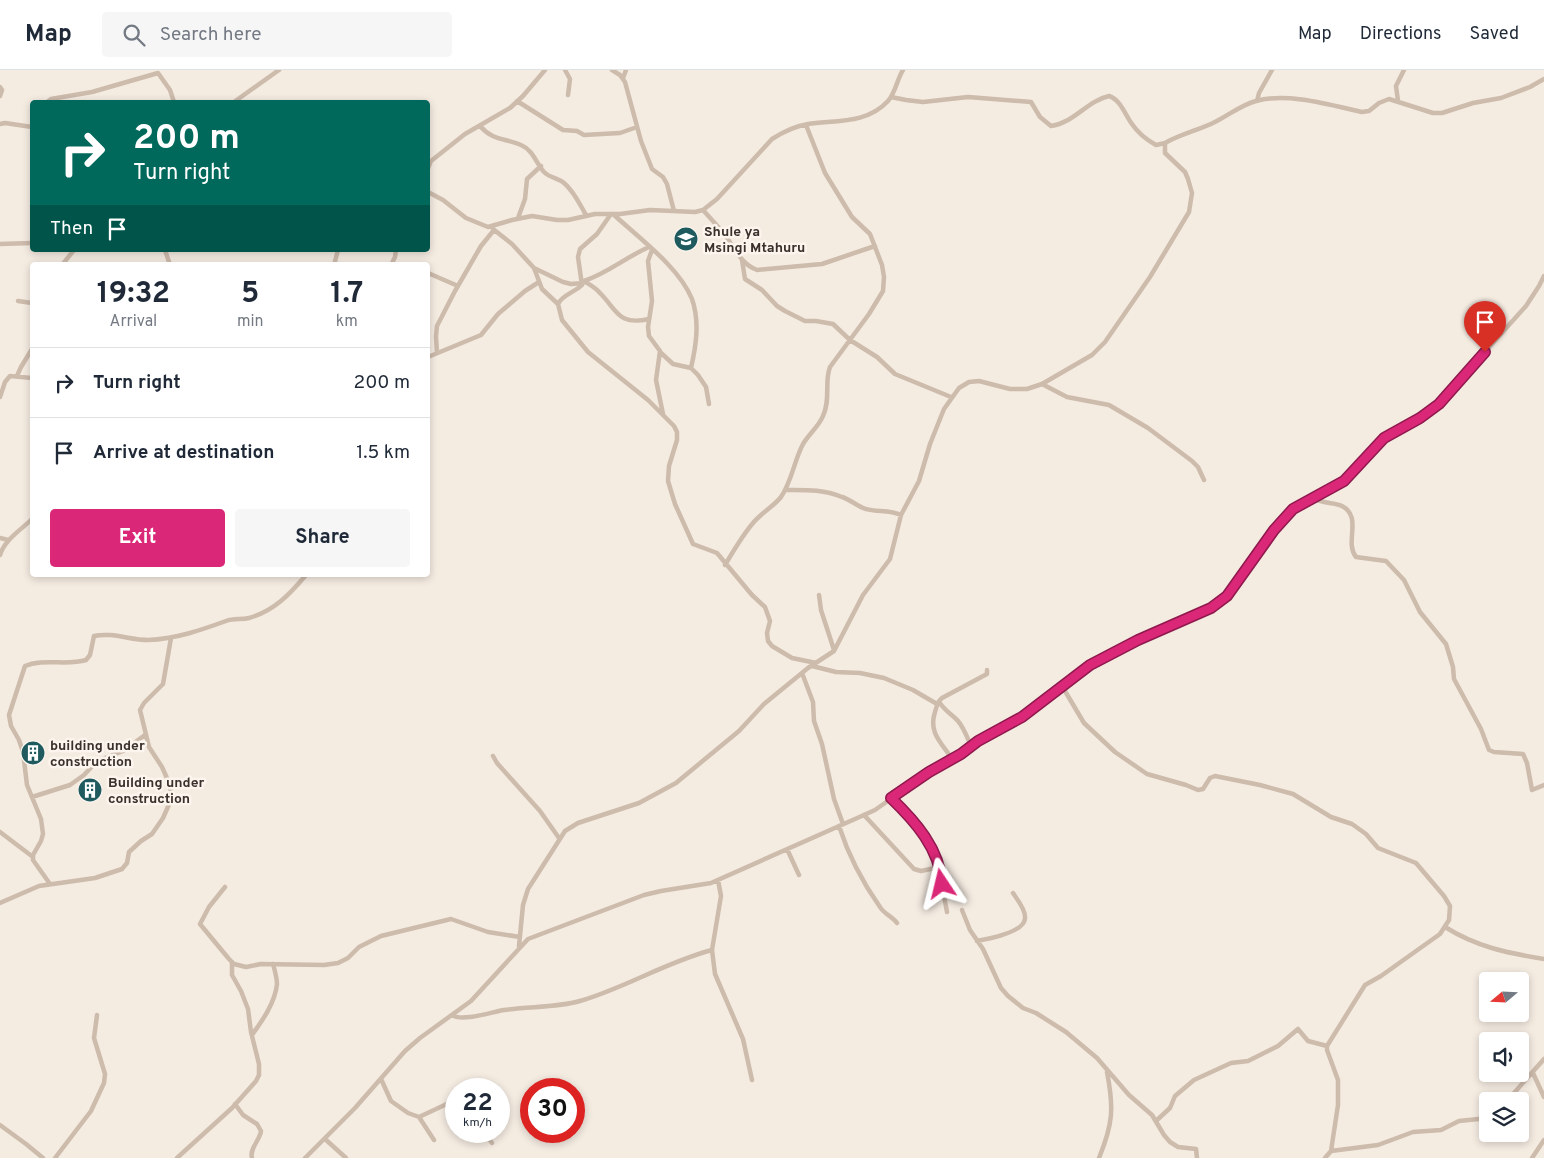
<!DOCTYPE html>
<style>
:root{--surface:#fff;--page:#f6f6f7;--text:#1f2937;--muted:#747a83;--line:#e0e1e3;--accent:#db2777}
body{margin:0;font-family:Overpass,sans-serif;background:var(--page);color:var(--text);height:100vh;display:flex;flex-direction:column;font-size:19px;white-space:nowrap}
*{box-sizing:border-box;margin:0}
p{font-size:16px;color:var(--muted)}
.icon{flex:none;width:28px;height:28px;fill:none;stroke:currentColor;stroke-width:2;stroke-linecap:round;stroke-linejoin:round}
.map{position:relative;flex:1;overflow:hidden}
.panel{position:absolute;left:30px;top:192px;width:400px;height:315px;display:flex;flex-direction:column;background:var(--surface);border-radius:5px;box-shadow:0 2px 8px #0003}
.panel>*{flex:none}
.guide{position:absolute;left:30px;top:30px;width:400px;height:152px;border-radius:5px;box-shadow:0 2px 8px #0003;background:#00695c;color:#fff;overflow:hidden}
.needle{width:32px;rotate:251deg}
.buttons{position:absolute;left:1479px;top:902px;display:grid;gap:10px}
.buttons a{display:grid;place-items:center;width:50px;height:50px;border-radius:5px;background:var(--surface);box-shadow:0 2px 8px #0003;font-size:25px}
.speed{position:absolute;left:445px;top:1008px;display:flex;gap:10px;font-size:25px;font-weight:700;text-align:center}
.speed>*{display:grid;place-content:center;width:65px;height:65px;border-radius:50%;background:var(--surface);box-shadow:0 2px 8px #0003;line-height:1}
.speed small{font-size:12px;font-weight:400}
.speed .limit{border:8px solid #d22;background:#fff;color:#111}
.pin{position:absolute;display:grid;place-items:center;width:42px;height:42px;color:#fff;margin:-51px -21px;border-radius:50% 50% 50% 0;rotate:-45deg;box-shadow:0 0 5px #0007}
.pin .icon{rotate:45deg}
.me{position:absolute;width:55px;margin:-28px;rotate:350deg;stroke-linejoin:round;filter:drop-shadow(0 0 4px #0008)}
.turn{display:flex;align-items:center;gap:18px;height:105px;padding:0 20px;font-size:22px}
.turn .icon{width:65px;height:65px;stroke-width:2.5}
.turn b{display:block;font-size:35px;line-height:42px}
.then{display:flex;align-items:center;height:48px;padding:0 20px;background:#0003;gap:10px;font-size:19px}
.eta{display:flex;justify-content:space-evenly;align-items:center;height:85px;text-align:center}
.eta b{font-size:30px;font-weight:700;line-height:35px}
.cta{display:flex;gap:10px;margin-top:auto;padding:10px 20px}
.cta a{flex:1;height:58px;border-radius:5px;background:var(--accent);color:#fff;font-size:20px;font-weight:700;line-height:58px;text-align:center}
.cta a+a{background:var(--page);color:var(--text)}
ul{padding:0;list-style:none}
li{display:flex;align-items:center;gap:15px;height:70px;padding:0 20px;border-top:1px solid var(--line)}
li div{flex:1}
li b{display:block;font-size:19px}
li em{font-style:normal}
header{display:flex;align-items:center;gap:30px;box-sizing:border-box;height:70px;padding:0 25px;background:var(--surface);border-bottom:1px solid var(--line)}
header strong{font-size:24px}
nav{display:flex;gap:28px;margin-inline-start:auto;font-size:18px}
.search{width:350px;height:45px;background:var(--page);display:flex;align-items:center;gap:12px;box-sizing:border-box;padding:0 18px;border-radius:5px;color:var(--muted);font-size:19px}
.map>svg:first-child{display:block}
.lines{fill:none;stroke-linecap:round;stroke-linejoin:round}
.minor{stroke:#cdbbac;stroke-width:4.5}
.route-casing{stroke:#8e194d;stroke-width:12}
.route{stroke:#db2777;stroke-width:9}
.labels{text-anchor:middle;stroke-width:5;stroke-linejoin:round;paint-order:stroke}
.poi-label{font-size:14px;font-weight:bold;fill:#3b302b;stroke:#fbf5ee;text-anchor:start}
</style>
<header>
<strong>Map</strong>
<div class="search"><svg class="icon" aria-label="search" viewBox="0 0 24 24"><circle cx="10" cy="10" r="6"/><path d="M15 15l6 6"/></svg>Search here</div>
<nav><a>Map</a><a>Directions</a><a>Saved</a></nav>
</header>
<div class="map">
<svg width="1544" height="1088" viewBox="0 0 1544 1088">
<rect width="100%" height="100%" fill="#f4ebe1"/>
<g class="lines">
<path class="minor" d="M565 0 570 9 568 25
M612 0 620 5 625 12 641 71 652 99 663 107 667 114 674 141
M623 8 626 0
M0 17 2 20 0 26
M891 27 906 30 923 32 968 27 1031 32 1040 47 1051 56C1074 53 1087 31 1109 26 1121 30 1125 45 1132 54 1138 63 1147 70 1156 75L1165 73
M517 31 563 60 577 61 584 65 620 63 637 57
M1257 31 1259 23 1272 0
M1398 31 1396 16 1404 0
M47 32 51 29 92 22 158 3 170 20 174 32
M234 32 279 0
M0 54 5 53 32 57
M480 56C493 71 505 68 521 75 533 80 536 93 544 102 550 108 558 108 564 113 574 121 580 135 586 145
M428 98 431 91 465 64 510 38 523 26 545 0
M428 122 443 130 466 148 488 157 512 150 532 146 557 150H568L595 144H620L650 140 695 142 703 140 717 129 772 69C783 62 796 56 808 54 836 50 867 54 888 31 896 22 897 9 903 0
M703 140C711 149 720 158 727 168 737 181 741 194 757 200L822 194 875 176
M613 144C639 168 679 197 692 229 700 252 696 276 691 298
M518 148 525 129 527 109 541 96
M493 159 512 174 534 198 563 212 571 214 583 213
M0 174 32 173
M165 180 170 195
M652 180 648 191 652 231 648 257 649 266 660 281 656 310 663 344
M742 190 745 209 762 220 777 236 785 241 805 251H816L833 254 850 270 877 287 895 304 951 327
M62 195 74 180
M334 195 338 180
M391 195 395 187 396 180
M534 198 542 219 558 234 562 250 588 282 648 330 674 356 677 362V370L669 396 668 411 675 434 693 474 717 483 752 525 765 537 770 551 767 563 768 571 772 576 792 588 816 593
M428 203 458 216
M584 211C590 215 596 218 600 223 617 240 618 256 649 249
M584 211C608 203 626 187 649 177
M18 231 32 233
M558 234C562 225 575 222 582 215L578 187 580 179 597 164 611 144
M660 282 673 294 691 298 698 305 706 317 709 334
M437 283 436 266 437 256 455 221 481 176 494 160
M428 287 481 265 498 244 525 221 539 212
M17 306 21 297 32 279
M1042 314 1067 327 1109 335 1148 358 1192 391 1198 397 1204 410
M0 327 5 312 10 306 32 308
M785 420C805 420 823 419 842 427 849 429 856 435 863 438 875 443 888 439 901 445
M1312 428C1323 434 1333 432 1342 436 1363 447 1344 472 1356 487L1386 491 1404 510 1420 542 1446 574 1453 597 1454 609 1481 659 1489 680 1494 682 1523 684 1527 693 1532 720 1544 715
M0 468 8 470
M0 485C5 469 21 460 32 449
M725 495C734 480 742 466 753 453 761 443 773 437 781 427 792 411 794 391 803 374 809 364 819 356 823 346 831 329 824 313 830 297L869 244 883 221 884 207 882 195 870 164 852 147 825 103 806 55
M819 525 821 540 834 580
M812 596 836 602 860 603 884 608 913 620 937 634
M802 603 813 632 814 651 822 674 834 729 843 754
M1062 616 1084 653 1115 682 1147 704 1186 715 1198 720 1203 719 1210 708 1215 706 1260 715 1293 724 1331 747 1352 754 1366 764 1378 778 1416 793 1444 826 1450 836 1449 850 1440 864 1381 906 1365 915 1327 976V980L1338 1010V1035L1331 1081
M939 631C942 639 952 644 958 651 964 658 967 667 971 676
M493 686 497 693 540 741 559 768
M952 689C942 673 928 663 935 642 937 636 937 632 942 628L987 604V600
M32 727 70 715 84 705 97 691 123 681 145 665
M891 729 911 748 937 788 947 842
M864 745 914 799 921 801 940 797
M839 756C848 784 863 813 880 837 884 844 892 846 897 853
M0 762 33 787
M787 779 799 805
M718 810 721 826 712 880 715 904 743 969 752 1010
M50 814 33 790V785L41 771 43 764 41 749 27 715 23 682 19 670 11 656 9 645 25 596C43 588 67 596 86 590L90 585 94 566C112 562 130 570 148 570 176 569 201 560 226 551 234 548 241 550 249 548 274 541 290 524 306 505
M225 817 209 837 200 854 229 889 234 894 246 897 261 894 324 895 338 893 348 888 359 877 381 866 451 849 488 862 520 867
M0 833 39 816 95 808 122 799 127 793 129 782 141 771 152 764 163 748 171 730 170 715 162 697 149 677 140 640 144 633 163 614 171 568
M962 840 970 860 983 879 1001 918 1008 926 1023 938 1036 943 1066 962 1097 988 1129 1025 1152 1045 1164 1065 1170 1072 1178 1077 1196 1079 1197 1088
M1445 857C1477 877 1507 883 1544 889
M977 871C988 869 1025 862 1025 848 1026 840 1017 829 1013 823
M519 876 523 835 528 819 565 761 578 753 639 733 676 713 739 661 764 634 808 598 834 581 863 525 890 489 901 445 919 411 930 374 944 339 959 318 969 312 979 311 1010 319H1027L1042 314 1092 285 1105 272 1150 207 1189 142 1192 123 1188 109 1185 102 1165 83V73C1181 64 1199 60 1215 52 1229 45 1241 35 1256 31 1287 22 1331 35 1362 42L1369 41 1379 33 1389 29 1433 43H1442L1473 33 1501 28 1530 17 1544 9
M452 945C462 952 492 942 504 940 530 936 555 938 580 931 625 918 666 892 712 880
M252 965C262 951 275 933 277 914 277 908 275 901 273 894
M1533 1003 1544 1027
M381 1009 391 1031 408 1043 419 1047 434 1070
M1507 1031 1544 989
M235 1034 243 1045 257 1054 261 1061C260 1070 249 1079 252 1088
M419 1047 449 1033 456 1032
M1157 1050 1170 1038 1175 1026 1194 1010 1231 993 1248 991 1278 976 1298 959 1308 971 1327 976
M0 1055 26 1074 43 1088
M483 1061 492 1073
M325 1069 346 1088
M55 1088 91 1041 104 1013 105 1004 94 968 97 945
M177 1088 232 1038 256 1011 259 1005V994L251 962 248 939 241 921 232 905V892
M305 1088 355 1038 405 981 420 968 471 931 528 869 644 825 661 821 711 813 864 745 875 740 929 702 961 684 978 671 1022 647 1090 595 1138 570 1211 538 1220 532 1227 525 1274 460 1293 439 1343 411 1384 368 1420 348 1439 333 1526 236 1539 216 1544 206
M1099 1088C1113 1054 1114 1038 1107 1002
M1325 1088 1331 1081 1378 1075 1413 1062 1441 1060 1459 1051 1488 1048
M1532 1088 1544 1070"/>
</g>
<g class="lines">
<defs>
<path id="route" d="M942 814C940 779 915 751 891 728L929 702 961 684 978 671 1022 647 1090 595 1138 570 1211 538 1227 526 1274 460 1293 439 1344 411 1384 368 1420 348 1439 334 1485 282"/>
</defs>
<use href="#route" class="route-casing"/>
<use href="#route" class="route"/>
</g>
<defs>
<symbol id="school-disc" viewBox="-11 -11 22 22"><circle r="9.5" fill="#1f5a5e" stroke="#fbf5ee"/><path d="M0-5L7-2L0 1L-7-2ZM-4 1L0 2.5L4 1V4Q0 6-4 4Z" fill="#fff"/></symbol>
<symbol id="building-disc" viewBox="-11 -11 22 22"><circle r="9.5" fill="#1f5a5e" stroke="#fbf5ee"/><path d="M-4-6H4V6H1V3H-1V6H-4ZM-2.5-4.3h1.7v1.8h-1.7ZM.8-4.3h1.7v1.8H.8ZM-2.5-1h1.7V.8h-1.7ZM.8-1h1.7V.8H.8Z" fill="#fff"/></symbol>
</defs>
<g fill-rule="evenodd">
<use href="#school-disc" x="672" y="155" width="28" height="28"/>
<use href="#building-disc" x="19" y="669" width="28" height="28"/>
<use href="#building-disc" x="76" y="706" width="28" height="28"/>
</g>
<g class="labels">
<g class="poi-label">
<text x="704" y="166">Shule ya<tspan x="704" dy="16">Msingi Mtahuru</tspan></text>
<text x="50" y="680">building under<tspan x="50" dy="16">construction</tspan></text>
<text x="108" y="717">Building under<tspan x="108" dy="16">construction</tspan></text>
</g>
</g>
</svg>
<div class="buttons">
<a><svg class="needle" viewBox="-14 -14 28 28"><path d="M0-13l5 13h-10z" fill="#e53935"/><path d="M0 13l5-13h-10z" fill="#747a83"/></svg></a>
<a><svg class="icon" aria-label="sound" viewBox="0 0 24 24"><path d="M4 9h4l5-4v14l-5-4H4zM17 9q2 3 0 6"/></svg></a>
<a><svg class="icon" aria-label="layers" viewBox="0 0 24 24"><path d="M12 4l9 5-9 5-9-5zM3 14l9 5 9-5"/></svg></a>
</div>
<div class="speed"><div>22<small>km/h</small></div><div class="limit">30</div></div>
<div class="pin" style="left:1485px;top:282px;background:#d93025"><svg class="icon" aria-label="arrive" viewBox="0 0 24 24"><path d="M6 21V4h12l-3 4 3 4H6"/></svg></div>
<svg class="me" style="left:942px;top:814px" viewBox="-20 -20 40 40"><path d="M0-17L14 15 0 8-14 15z" fill="#db2777" stroke="#fff" stroke-width="4"/></svg>
<div class="guide">
<div class="turn"><svg class="icon" aria-label="right" viewBox="0 0 24 24"><path d="M7 20v-9h11M14 6l5 5-5 5"/></svg><div><b>200 m</b>Turn right</div></div>
<div class="then">Then<svg class="icon" aria-label="arrive" viewBox="0 0 24 24"><path d="M6 21V4h12l-3 4 3 4H6"/></svg></div>
</div>
<section class="panel">
<div class="eta">
<div><b>19:32</b><p>Arrival</p></div>
<div><b>5</b><p>min</p></div>
<div><b>1.7</b><p>km</p></div>
</div>
<ul>
<li><svg class="icon" aria-label="right" viewBox="0 0 24 24"><path d="M7 20v-9h11M14 6l5 5-5 5"/></svg><div><b>Turn right</b></div><em>200 m</em></li>
<li><svg class="icon" aria-label="arrive" viewBox="0 0 24 24"><path d="M6 21V4h12l-3 4 3 4H6"/></svg><div><b>Arrive at destination</b></div><em>1.5 km</em></li>
</ul>
<div class="cta"><a>Exit</a><a>Share</a></div>
</section>
</div>
